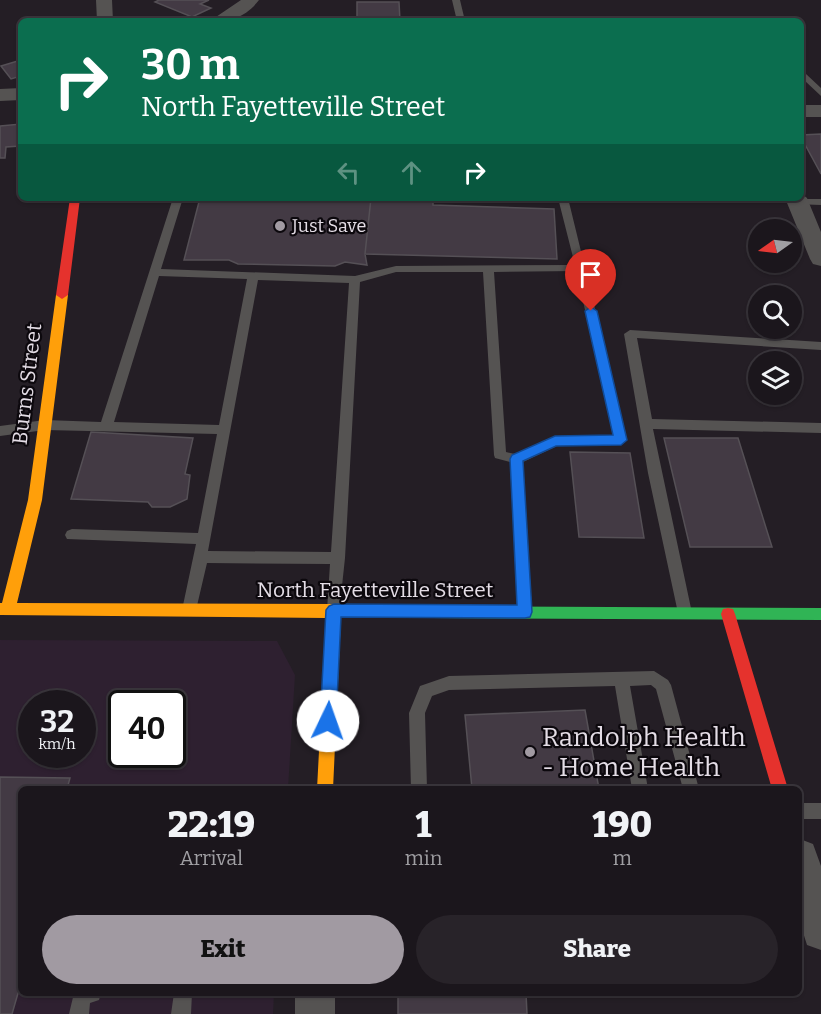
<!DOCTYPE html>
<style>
:root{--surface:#1b161c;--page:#282329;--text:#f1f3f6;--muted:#a09fa3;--line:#39353b;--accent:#a19aa2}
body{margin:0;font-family:Bitter,serif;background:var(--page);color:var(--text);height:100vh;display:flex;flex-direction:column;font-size:22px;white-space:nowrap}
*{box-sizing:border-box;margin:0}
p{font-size:20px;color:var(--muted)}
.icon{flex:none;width:33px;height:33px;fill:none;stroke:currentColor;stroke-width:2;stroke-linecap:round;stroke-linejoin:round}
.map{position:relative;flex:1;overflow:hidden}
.side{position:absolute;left:18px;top:786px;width:784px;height:210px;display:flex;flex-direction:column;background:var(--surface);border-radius:9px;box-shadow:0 2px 4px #0004,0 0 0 2px var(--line)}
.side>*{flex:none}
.top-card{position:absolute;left:18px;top:18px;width:786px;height:183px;border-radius:9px;box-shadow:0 2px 4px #0004,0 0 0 2px var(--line);background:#0b6e4f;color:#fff;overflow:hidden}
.needle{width:39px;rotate:256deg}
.fabs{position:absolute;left:748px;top:219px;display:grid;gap:12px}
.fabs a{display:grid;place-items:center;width:54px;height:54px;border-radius:50%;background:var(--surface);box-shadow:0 2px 4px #0004,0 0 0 2px var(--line);font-size:30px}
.speed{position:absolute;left:18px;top:690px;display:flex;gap:12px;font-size:30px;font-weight:700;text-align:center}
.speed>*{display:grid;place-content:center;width:78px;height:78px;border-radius:50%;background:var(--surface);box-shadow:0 2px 4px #0004,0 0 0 2px var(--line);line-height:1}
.speed small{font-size:15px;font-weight:400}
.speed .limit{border:3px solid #111;border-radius:9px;background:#fff;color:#111}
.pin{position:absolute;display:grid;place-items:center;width:51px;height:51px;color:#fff;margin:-62px -26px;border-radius:50% 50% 50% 0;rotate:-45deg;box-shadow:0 0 6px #0007}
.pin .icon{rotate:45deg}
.me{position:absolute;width:66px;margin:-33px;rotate:3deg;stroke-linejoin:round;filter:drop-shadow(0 0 4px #0008)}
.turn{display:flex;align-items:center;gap:21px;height:126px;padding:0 24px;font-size:27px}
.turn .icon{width:78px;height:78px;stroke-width:2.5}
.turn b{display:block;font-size:42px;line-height:51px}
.lanes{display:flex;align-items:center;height:57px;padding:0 24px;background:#0003;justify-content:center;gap:30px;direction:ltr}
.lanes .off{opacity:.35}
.eta{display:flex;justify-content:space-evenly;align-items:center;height:102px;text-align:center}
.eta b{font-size:36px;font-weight:800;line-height:42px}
.cta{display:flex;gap:12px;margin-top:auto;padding:12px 24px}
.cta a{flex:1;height:69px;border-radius:36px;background:var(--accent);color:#111;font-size:24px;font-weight:800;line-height:69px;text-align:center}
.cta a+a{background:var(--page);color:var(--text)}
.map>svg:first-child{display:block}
.built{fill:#2e2030;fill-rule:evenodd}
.building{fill:#433a44;stroke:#555056;stroke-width:1.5}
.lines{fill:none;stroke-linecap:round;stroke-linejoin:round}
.lane{fill:#555352;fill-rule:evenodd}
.street{fill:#555352;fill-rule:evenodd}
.fast{fill:#30b455;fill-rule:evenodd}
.slow{fill:#ff9f0a;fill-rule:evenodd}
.jam{fill:#e5322d;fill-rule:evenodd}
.route{fill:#1a73e8;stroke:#114b97;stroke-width:1.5}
.poi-dot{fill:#a19aa2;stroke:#0c080d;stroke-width:2}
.labels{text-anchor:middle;stroke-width:4.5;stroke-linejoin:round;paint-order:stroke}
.far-poi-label{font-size:18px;fill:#e4dde6;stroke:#0c080d;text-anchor:start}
.street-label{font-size:21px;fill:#e4dde6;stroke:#0c080d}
.near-poi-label{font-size:26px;fill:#e4dde6;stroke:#0c080d;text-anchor:start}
</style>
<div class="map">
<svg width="821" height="1014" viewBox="0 0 821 1014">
<rect width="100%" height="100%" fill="#241e25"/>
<path class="built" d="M0 640 277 641 295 675 288 789H21V993H274L273 1014H0ZM32 704H82V754H32ZM122 704H172V754H122Z"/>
<path class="building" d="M159 0H209L200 4 211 8 192 17 155 2Z
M357 2H399L400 21H357Z
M21 60V76L11 79 1 66Z
M21 124 20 146 6 147 5 158H0V126Z
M821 134V174L801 137V135Z
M200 198H371L365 254 367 265 345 262 335 266 238 264 229 260H184Z
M371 198H433V205L554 209 557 259 365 254Z
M91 432 193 438 185 474 190 475 187 499 170 507H152L148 502 71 499Z
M664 438H738L772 547H690Z
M570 452 630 453 644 538 579 537Z
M585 710 599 789H472L465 715Z
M0 777 70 778 67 789H21V983L12 1014H0Z
M398 993H526L527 1014H398Z"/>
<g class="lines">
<path class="lane" d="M452 0H460L465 21H457Z
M671 18H677L678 21H670Z
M806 74 821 88V96L804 80 801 81V75Z
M173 198H183L161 269 355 276 396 266 575 265 558 198H568L627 440 621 445 557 446 523 462 532 612 530 617 525 618 520 617 518 612 510 462 495 458 494 455 483 272H396L360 282 345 558 339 614 334 616 329 614 327 610 330 564 207 563 196 610 194 614 189 616 184 614 182 610 196 544 67 539 65 535 67 531 72 529 198 533 217 434 45 430 0 436V426L45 420 101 422ZM576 271 614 435 555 436 515 454 506 452 494 272ZM159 276 247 279 219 425 114 422ZM258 280 349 283 331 552 208 551Z
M798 199H821V205L794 204 793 202Z
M630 330 821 342V350L637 338 652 419 821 423V433L653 429 692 613 690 618 685 619 680 618 678 613 648 473 624 334Z
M654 671 668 680 671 685 699 789H683L656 689 651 685 630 686 648 789H632L615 686 449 690 432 696 425 713 427 789H411L409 713 420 686 449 676Z
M800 803H821V819H800Z
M74 993H101L99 1000 90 1003 89 1014H69Z
M174 993H192L191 1014H171Z"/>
<path class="street" d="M96 0H112L113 21H97Z
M241 0H259C245 18 231 21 210 21Z
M21 88V100L0 101V89Z
M801 105H821V117H801Z
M801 193 807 198 821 232V266L813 264 810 259 785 198H801Z
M800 839 813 844 821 866V950L807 945 800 923Z
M295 993H335V1014H295Z"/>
<path class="fast" d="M431 606 821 608V620L431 618 426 617 424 612 426 607Z"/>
<path class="slow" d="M62 291 68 295 42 500 17 603 334 604 436 607 438 612 436 617 431 618H341L333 789H317L326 618 0 615V603H2L28 500 56 295Z"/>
<path class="jam" d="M70 198H80L68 295 62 299 56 295Z
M728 608 733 609 735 614 788 789H772L721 614 723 609Z"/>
</g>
<path class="route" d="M591 307 597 311 627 440 621 445 556 446 523 461 532 612 530 617 525 618 341 617 336 721 334 726 328 729 323 726 320 721 326 610 329 606 334 604 517 605 510 459 512 455 555 436 613 435 585 311Z"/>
<g class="poi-dot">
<circle cx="280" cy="226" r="6"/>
<circle cx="530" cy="752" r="6"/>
</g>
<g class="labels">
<g class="far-poi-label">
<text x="292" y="232">Just Save</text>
</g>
<g class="street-label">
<text transform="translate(27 384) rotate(-83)" y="7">Burns Street</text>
<text x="375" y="597">North Fayetteville Street</text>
</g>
<g class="near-poi-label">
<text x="542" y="746">Randolph Health<tspan x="542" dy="30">- Home Health</tspan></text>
</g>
</g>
</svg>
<div class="fabs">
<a><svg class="needle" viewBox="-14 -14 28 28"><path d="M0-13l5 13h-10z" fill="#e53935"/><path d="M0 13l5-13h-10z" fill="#a09fa3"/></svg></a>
<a><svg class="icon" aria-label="search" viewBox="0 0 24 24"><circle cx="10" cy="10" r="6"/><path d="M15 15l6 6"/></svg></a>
<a><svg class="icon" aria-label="layers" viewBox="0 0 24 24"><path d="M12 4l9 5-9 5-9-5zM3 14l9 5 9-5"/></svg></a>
</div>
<div class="speed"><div>32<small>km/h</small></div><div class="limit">40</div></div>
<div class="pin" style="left:591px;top:311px;background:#d93025"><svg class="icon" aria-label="arrive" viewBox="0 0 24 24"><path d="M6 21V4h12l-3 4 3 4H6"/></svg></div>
<svg class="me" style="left:328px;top:721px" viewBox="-20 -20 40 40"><circle r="19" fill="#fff"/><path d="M0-13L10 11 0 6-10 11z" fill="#1a73e8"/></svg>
<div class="top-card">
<div class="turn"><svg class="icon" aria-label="right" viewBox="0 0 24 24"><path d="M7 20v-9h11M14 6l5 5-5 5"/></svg><div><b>30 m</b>North Fayetteville Street</div></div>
<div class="lanes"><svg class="icon off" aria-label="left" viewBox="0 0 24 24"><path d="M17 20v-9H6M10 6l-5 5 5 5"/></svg><svg class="icon off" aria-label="ahead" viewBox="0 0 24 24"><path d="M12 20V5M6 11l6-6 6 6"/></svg><svg class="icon" aria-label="right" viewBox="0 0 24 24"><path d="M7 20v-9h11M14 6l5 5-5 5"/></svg></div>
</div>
<section class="side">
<div class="eta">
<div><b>22:19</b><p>Arrival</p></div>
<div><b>1</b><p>min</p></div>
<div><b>190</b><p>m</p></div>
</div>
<div class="cta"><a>Exit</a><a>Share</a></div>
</section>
</div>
